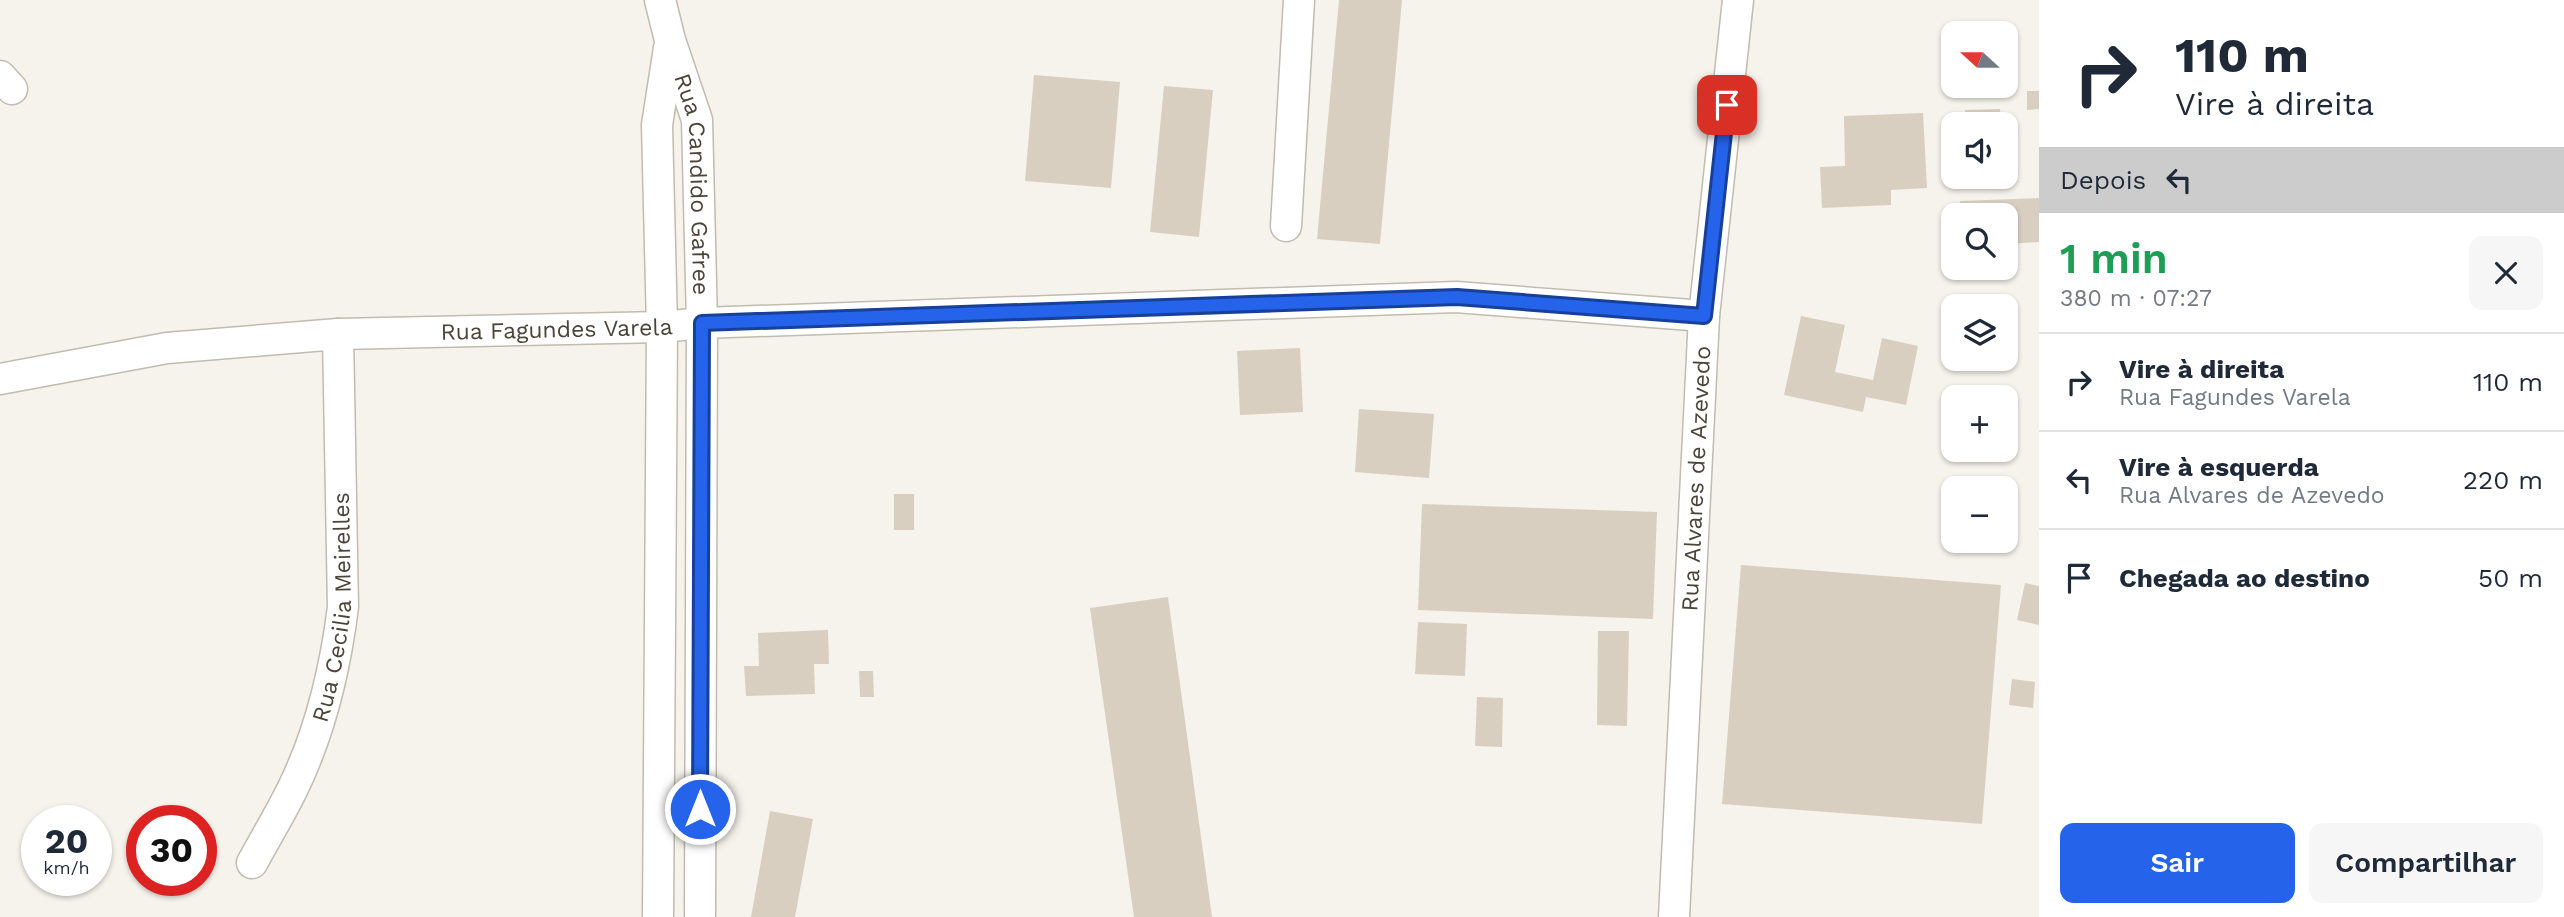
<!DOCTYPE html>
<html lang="pt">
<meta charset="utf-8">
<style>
:root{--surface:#fff;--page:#f6f6f7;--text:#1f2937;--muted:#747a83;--line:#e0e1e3;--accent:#2563eb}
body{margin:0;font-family:"Work Sans",sans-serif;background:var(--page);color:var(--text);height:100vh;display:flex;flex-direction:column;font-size:26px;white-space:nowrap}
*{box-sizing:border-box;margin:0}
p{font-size:23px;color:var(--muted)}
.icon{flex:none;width:38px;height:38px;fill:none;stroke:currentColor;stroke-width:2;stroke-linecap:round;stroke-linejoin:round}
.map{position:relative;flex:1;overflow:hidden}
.side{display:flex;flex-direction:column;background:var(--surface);width:525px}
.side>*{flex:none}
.guide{background:#fff;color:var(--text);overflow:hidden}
.needle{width:46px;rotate:291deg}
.tools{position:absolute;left:1941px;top:21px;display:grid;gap:14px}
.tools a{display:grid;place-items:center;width:77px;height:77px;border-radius:14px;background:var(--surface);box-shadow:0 2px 5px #0004;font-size:35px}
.speed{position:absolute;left:21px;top:805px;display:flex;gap:14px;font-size:35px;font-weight:700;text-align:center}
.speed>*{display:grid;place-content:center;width:91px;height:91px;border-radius:50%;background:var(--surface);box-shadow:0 2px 5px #0004;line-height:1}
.speed small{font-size:18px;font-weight:400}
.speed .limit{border:10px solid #d22;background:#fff;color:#111}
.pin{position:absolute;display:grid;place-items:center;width:60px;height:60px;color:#fff;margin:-30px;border-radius:14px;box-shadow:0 4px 10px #0006}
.me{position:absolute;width:77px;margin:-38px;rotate:0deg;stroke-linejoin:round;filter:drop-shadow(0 0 5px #0008)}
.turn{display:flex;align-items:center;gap:24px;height:147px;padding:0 21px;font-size:32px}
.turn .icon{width:91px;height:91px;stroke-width:2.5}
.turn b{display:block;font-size:49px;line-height:60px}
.then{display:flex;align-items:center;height:66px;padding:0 21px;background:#0003;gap:14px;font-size:26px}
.round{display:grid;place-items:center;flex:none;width:74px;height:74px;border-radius:14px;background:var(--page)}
.head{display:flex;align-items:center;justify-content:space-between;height:119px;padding:0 21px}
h1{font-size:42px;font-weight:600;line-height:52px;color:#1e9e55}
.cta{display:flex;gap:14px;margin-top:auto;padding:14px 21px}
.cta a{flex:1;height:80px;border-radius:14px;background:var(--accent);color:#fff;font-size:28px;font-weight:600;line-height:80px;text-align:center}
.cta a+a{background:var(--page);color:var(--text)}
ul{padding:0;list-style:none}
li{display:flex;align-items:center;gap:21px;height:98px;padding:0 21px;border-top:2px solid var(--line)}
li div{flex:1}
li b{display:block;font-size:26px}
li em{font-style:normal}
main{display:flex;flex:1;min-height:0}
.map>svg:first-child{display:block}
.building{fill:#d8cfc1}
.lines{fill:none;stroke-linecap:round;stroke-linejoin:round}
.minor-casing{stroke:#c2bbae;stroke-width:33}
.minor{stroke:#fff;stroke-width:30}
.route-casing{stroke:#184099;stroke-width:18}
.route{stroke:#2563eb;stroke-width:12}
.labels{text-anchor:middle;stroke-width:5;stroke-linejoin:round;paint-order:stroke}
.street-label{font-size:23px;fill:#4b4439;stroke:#fff}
</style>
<main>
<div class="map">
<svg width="2039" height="917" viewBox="0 0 2039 917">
<rect width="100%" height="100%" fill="#f6f3ec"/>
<path class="building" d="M1339 0H1402L1380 244 1317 239Z
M1034 75 1120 82 1111 188 1025 181Z
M1164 86 1213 90 1199 237 1150 232Z
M2027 91H2039V109L2027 110Z
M2000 109 2001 124H1966L1965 110Z
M1923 113 1927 188 1891 190V205L1822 208 1820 167 1845 166 1844 116Z
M2039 198V242L2006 244V215H1960V201Z
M1801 316 1845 325 1835 372 1873 380 1882 338 1918 346 1906 405 1866 397 1863 412 1784 395Z
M1300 348 1303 412 1240 415 1237 351Z
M1359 409 1434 414 1429 478 1355 472Z
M894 494H914V530H894Z
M1422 504 1657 512 1653 619 1418 610Z
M1741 565 2001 585 1982 824 1722 804Z
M2025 583 2039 586V625L2017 620Z
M1168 597 1212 917H1134L1090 608Z
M1418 622 1467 624 1465 676 1415 674Z
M828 630 829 664H814L815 694 746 696 744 666H759L758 633Z
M1598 631H1629L1627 726 1597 725Z
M859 671H873L874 697H860Z
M2012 679 2035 682 2033 708 2009 705Z
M1477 697 1503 698 1502 747 1475 746Z
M770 811 813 819 795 917H751Z"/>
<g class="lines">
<defs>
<g id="minor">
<path id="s1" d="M660 0 670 40 697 120 702 323 700 917"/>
<path d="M0 76 12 89"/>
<path d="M1286 226 1299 0"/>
<path id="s2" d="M0 379 167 348 338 334 662 327 702 323 1456 297 1704 316"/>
<path id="s3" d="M252 863C265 839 279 816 291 792 320 734 335 671 343 607L338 334"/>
<path d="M658 917 662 327 657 125 669 48"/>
<path id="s4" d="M1674 917 1704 316 1738 0"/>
</g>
</defs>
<use href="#minor" class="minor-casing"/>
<use href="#minor" class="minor"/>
</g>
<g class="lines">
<defs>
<path id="route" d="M700 809 702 323 1457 297 1704 316 1727 105"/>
</defs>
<use href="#route" class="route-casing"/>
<use href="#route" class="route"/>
</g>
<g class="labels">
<g class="street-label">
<text dy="8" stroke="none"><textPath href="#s1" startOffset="189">Rua Candido Gafree</textPath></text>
<text dy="8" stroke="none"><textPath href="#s2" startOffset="560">Rua Fagundes Varela</textPath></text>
<text dy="8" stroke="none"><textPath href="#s4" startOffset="439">Rua Alvares de Azevedo</textPath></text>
<text dy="8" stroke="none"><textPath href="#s3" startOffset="273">Rua Cecilia Meirelles</textPath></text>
</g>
</g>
</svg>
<div class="tools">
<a><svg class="needle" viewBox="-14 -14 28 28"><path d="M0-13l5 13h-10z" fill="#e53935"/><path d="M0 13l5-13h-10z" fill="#747a83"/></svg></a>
<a><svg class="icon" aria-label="sound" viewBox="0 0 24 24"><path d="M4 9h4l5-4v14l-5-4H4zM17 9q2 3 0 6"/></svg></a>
<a><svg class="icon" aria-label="search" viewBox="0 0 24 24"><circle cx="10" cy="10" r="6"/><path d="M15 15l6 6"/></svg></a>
<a><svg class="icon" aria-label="layers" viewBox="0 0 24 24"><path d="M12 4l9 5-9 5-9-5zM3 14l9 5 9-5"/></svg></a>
<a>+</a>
<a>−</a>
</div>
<div class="speed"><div>20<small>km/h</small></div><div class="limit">30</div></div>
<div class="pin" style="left:1727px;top:105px;background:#d93025"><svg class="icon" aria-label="arrive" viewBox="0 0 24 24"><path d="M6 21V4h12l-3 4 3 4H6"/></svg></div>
<svg class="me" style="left:700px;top:809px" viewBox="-20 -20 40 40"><circle r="17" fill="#2563eb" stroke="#fff" stroke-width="3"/><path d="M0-11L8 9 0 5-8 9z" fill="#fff"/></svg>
</div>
<section class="side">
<div class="guide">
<div class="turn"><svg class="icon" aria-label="right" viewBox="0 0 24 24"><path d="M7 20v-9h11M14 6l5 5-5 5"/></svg><div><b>110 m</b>Vire à direita</div></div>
<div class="then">Depois<svg class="icon" aria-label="left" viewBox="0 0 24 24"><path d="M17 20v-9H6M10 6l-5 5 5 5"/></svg></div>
</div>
<div class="head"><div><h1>1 min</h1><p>380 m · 07:27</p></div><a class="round"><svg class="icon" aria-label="close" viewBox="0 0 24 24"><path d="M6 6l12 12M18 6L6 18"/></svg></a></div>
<ul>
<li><svg class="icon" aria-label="right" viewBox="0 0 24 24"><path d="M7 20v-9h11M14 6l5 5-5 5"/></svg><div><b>Vire à direita</b><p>Rua Fagundes Varela</p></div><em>110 m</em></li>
<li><svg class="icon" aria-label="left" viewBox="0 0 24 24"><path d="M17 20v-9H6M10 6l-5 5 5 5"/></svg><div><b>Vire à esquerda</b><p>Rua Alvares de Azevedo</p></div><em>220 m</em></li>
<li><svg class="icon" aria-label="arrive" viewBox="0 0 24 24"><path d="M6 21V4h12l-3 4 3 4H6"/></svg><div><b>Chegada ao destino</b></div><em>50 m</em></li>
</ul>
<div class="cta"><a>Sair</a><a>Compartilhar</a></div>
</section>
</main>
